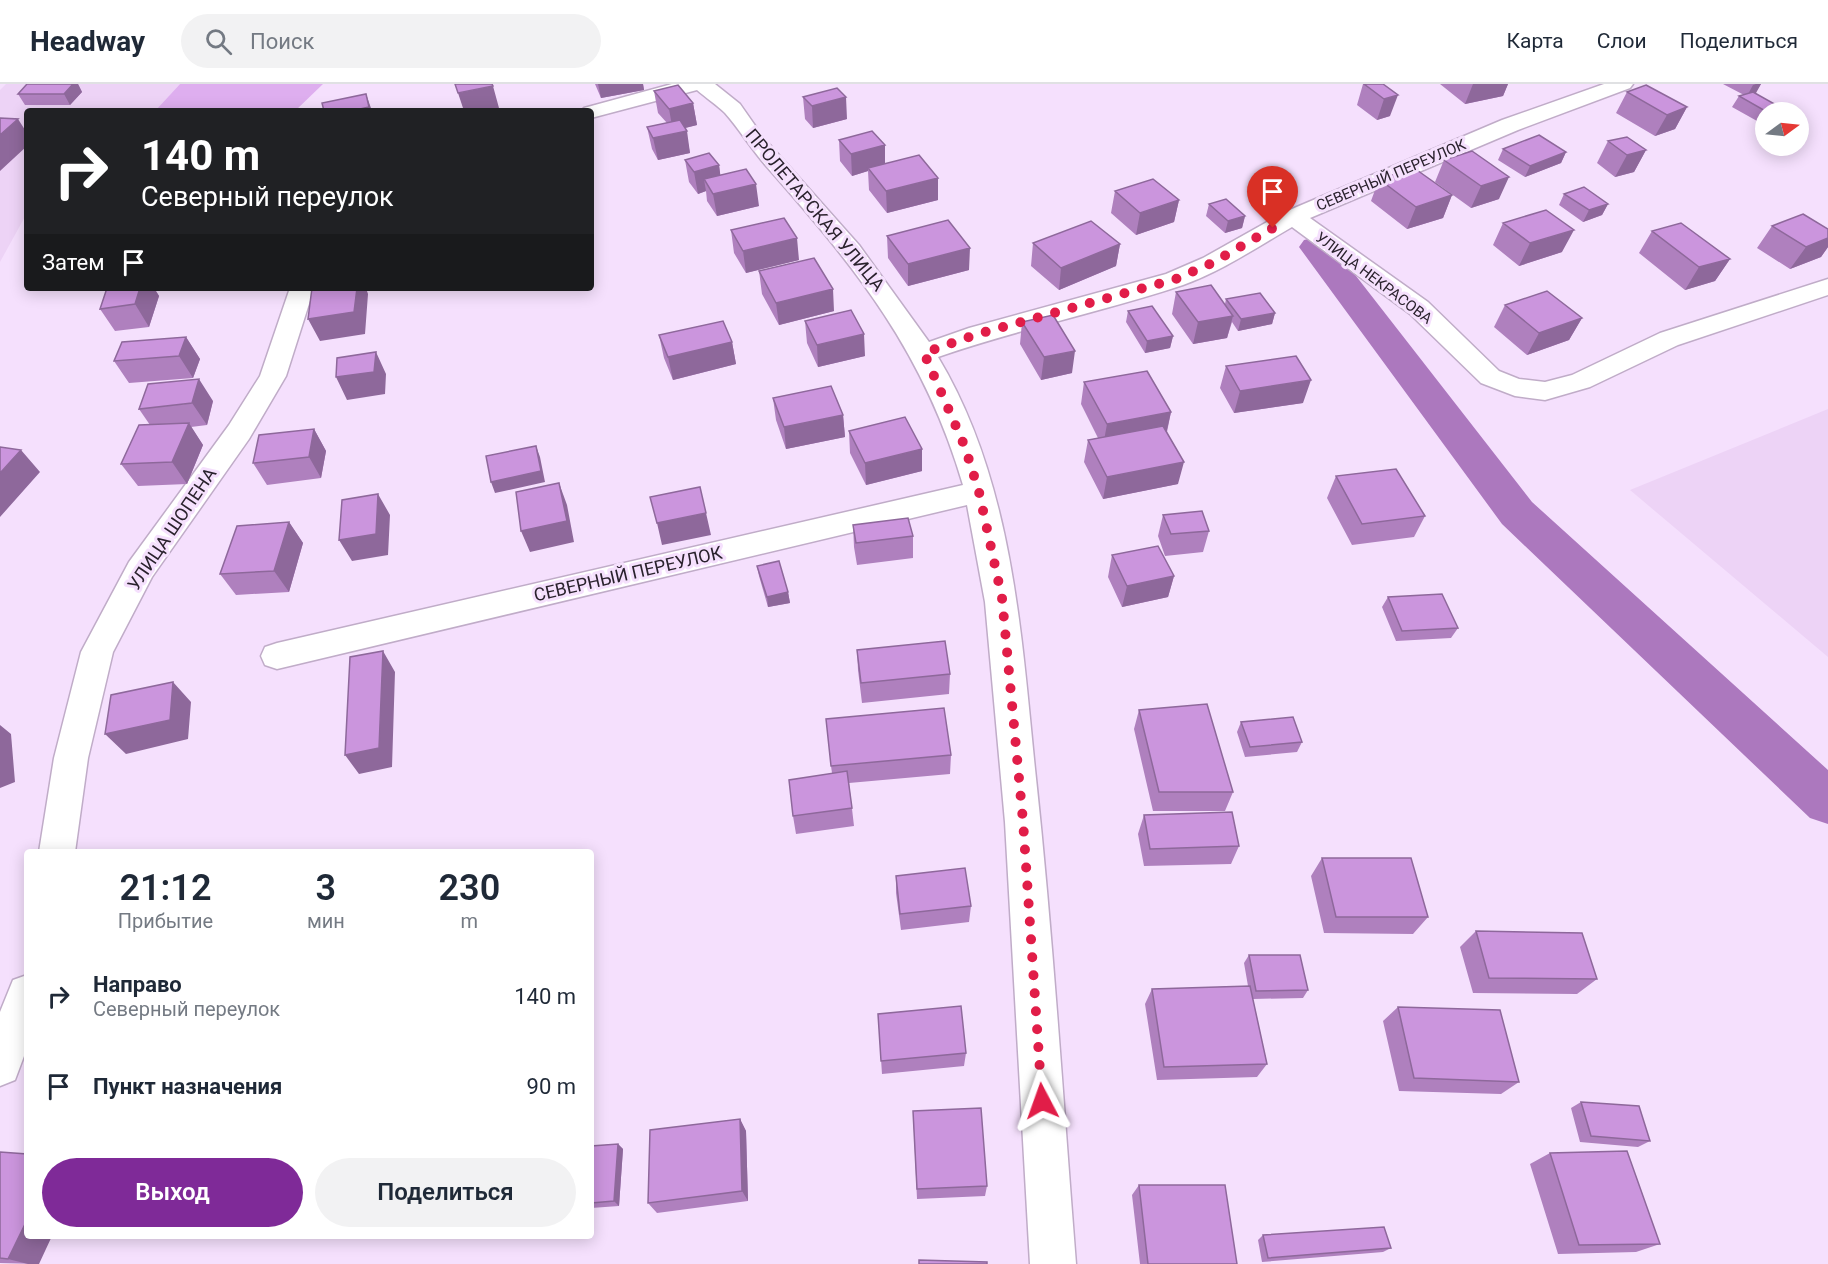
<!DOCTYPE html>
<html lang="ru">
<meta charset="utf-8">
<style>
:root{--surface:#fff;--page:#f2f2f3;--text:#1f2937;--muted:#747a83;--line:#e0e1e3;--accent:#7f2a98}
body{margin:0;font-family:Roboto,sans-serif;background:var(--page);color:var(--text);height:100vh;display:flex;flex-direction:column;font-size:22px;white-space:nowrap}
*{box-sizing:border-box;margin:0}
p{font-size:20px;color:var(--muted)}
.icon{flex:none;width:33px;height:33px;fill:none;stroke:currentColor;stroke-width:2;stroke-linecap:round;stroke-linejoin:round}
.map{position:relative;flex:1;overflow:hidden}
.sheet{position:absolute;left:24px;top:765px;width:570px;height:390px;display:flex;flex-direction:column;background:var(--surface);border-radius:6px;box-shadow:0 3px 15px #0003}
.sheet>*{flex:none}
.guide{position:absolute;left:24px;top:24px;width:570px;height:183px;border-radius:6px;box-shadow:0 3px 15px #0003;background:#202124;color:#fff;overflow:hidden}
.needle{width:39px;rotate:75deg}
.tools{position:absolute;left:1755px;top:18px;display:grid;gap:12px}
.tools a{display:grid;place-items:center;width:54px;height:54px;border-radius:50%;background:var(--surface);box-shadow:0 3px 15px #0003;font-size:30px}
.pin{position:absolute;display:grid;place-items:center;width:51px;height:51px;color:#fff;margin:-62px -26px;border-radius:50% 50% 50% 0;rotate:-45deg;box-shadow:0 0 6px #0007}
.pin .icon{rotate:45deg}
.me{position:absolute;width:66px;margin:-33px;rotate:356deg;stroke-linejoin:round;filter:drop-shadow(0 0 4px #0008)}
.turn{display:flex;align-items:center;gap:21px;height:126px;padding:0 18px;font-size:27px}
.turn .icon{width:78px;height:78px;stroke-width:2.5}
.turn b{display:block;font-size:42px;line-height:51px}
.then{display:flex;align-items:center;height:57px;padding:0 18px;background:#0003;gap:12px;font-size:22px}
.eta{display:flex;justify-content:space-evenly;align-items:center;height:102px;text-align:center}
.eta b{font-size:36px;font-weight:600;line-height:42px}
.button{display:flex;gap:12px;margin-top:auto;padding:12px 18px}
.button a{flex:1;height:69px;border-radius:36px;background:var(--accent);color:#fff;font-size:24px;font-weight:600;line-height:69px;text-align:center}
.button a+a{background:var(--page);color:var(--text)}
ul{padding:0;list-style:none}
li{display:flex;align-items:center;gap:18px;height:90px;padding:0 18px}
li div{flex:1}
li b{display:block;font-size:22px}
li em{font-style:normal}
header{display:flex;align-items:center;gap:36px;box-sizing:border-box;height:84px;padding:0 30px;background:var(--surface);border-bottom:2px solid var(--line)}
header strong{font-size:28px}
nav{display:flex;gap:33px;margin-inline-start:auto;font-size:21px}
.search{width:420px;height:54px;background:var(--page);display:flex;align-items:center;gap:15px;box-sizing:border-box;padding:0 21px;border-radius:33px;color:var(--muted);font-size:22px}
.map>svg:first-child{display:block}
.built{fill:#edd3f6}
.green{fill:#deaeef}
.lines{fill:none;stroke-linecap:round;stroke-linejoin:round}
.canal{fill:#ac78be;fill-rule:evenodd}
.minor-casing{stroke:#c0acc8;stroke-width:3}
.minor{fill:#fff;fill-rule:evenodd}
.wall{fill:#af80be}
.shaded-wall{fill:#8e689b}
.building{fill:#cb95dd;stroke:#8e689b;stroke-width:1.5}
.route{stroke:#e11d48;stroke-width:10;stroke-dasharray:0 18}
.labels{text-anchor:middle;stroke-width:6;stroke-linejoin:round;paint-order:stroke}
.far-street-label{font-size:15px;fill:#2a222d;stroke:#f5e0fd}
.street-label{font-size:18px;fill:#2a222d;stroke:#f5e0fd}
</style>
<header>
<strong>Headway</strong>
<div class="search"><svg class="icon" aria-label="search" viewBox="0 0 24 24"><circle cx="10" cy="10" r="6"/><path d="M15 15l6 6"/></svg>Поиск</div>
<nav><a>Карта</a><a>Слои</a><a>Поделиться</a></nav>
</header>
<div class="map">
<svg width="1828" height="1180" viewBox="0 0 1828 1180">
<rect width="100%" height="100%" fill="#f5e0fd"/>
<path class="built" d="M6 0H180L155 27H27V129L0 178V6Z
M1828 325V573L1630 406Z"/>
<path class="green" d="M180 0H323L295 27H155Z"/>
<g class="lines">
<path class="canal" d="M1316 153 1328 156 1532 418 1828 686V740L1810 734 1502 440 1299 163 1304 156Z"/>
<defs>
<path id="minor" d="M672 0H715L740 20 763 53 859 161 929 258 969 244 1166 190 1203 174 1285 128 1502 36 1604 0H1633L1630 4 1518 46 1310 134 1428 218 1499 287 1519 295 1545 298 1572 291 1660 249 1828 195V211L1678 261 1590 303 1545 316 1515 312 1481 299 1410 230 1292 143C1257 163 1222 187 1183 201 1102 228 1018 245 938 273 1012 396 1021 546 1035 685 1053 850 1063 1015 1076 1180H1030L1005 738 985 518 967 421 277 585 265 581 261 572 265 563 277 559 963 401C924 268 857 185 767 83 752 66 740 46 725 29 717 21 706 14 697 6L591 34V27H581L584 24Z
M290 204H314L286 292 249 355 152 493 113 568 88 674 75 768H39L54 674 81 568 129 478 229 341 260 292Z
M27 891V964L15 996 0 1002V928L13 896Z"/>
</defs>
<use href="#minor" class="minor-casing"/>
<use href="#minor" class="minor"/>
</g>
<path class="wall" d="M27 0H78L82 8 70 21H25L18 10Z
M595 0H643L644 6 601 14Z
M1363 0H1383L1390 32 1377 36 1357 21Z
M1440 0H1508L1503 12 1465 20Z
M1723 0H1761L1755 9 1787 28H1766V42L1732 23 1739 12 1744 11Z
M654 7 693 19 697 41 685 44 690 69 658 76 652 65 647 43 667 39 658 29Z
M1627 8 1687 23 1675 45 1655 52 1616 29Z
M803 13 847 35 813 44 805 35Z
M839 56 885 61V80L938 116 887 129 869 106 868 87 852 92 840 77Z
M1608 57 1646 66 1634 88 1615 93 1597 79Z
M1503 65 1566 68 1561 79 1525 93 1498 76Z
M685 76 719 81 720 91 759 122 717 132 707 117 706 107 698 110 689 98Z
M1444 76 1499 115 1471 124 1435 98Z
M1379 95 1452 111 1443 134 1407 145 1371 117Z
M1115 107 1179 116 1174 138 1136 151 1111 129Z
M1564 110 1608 120 1602 131 1583 138 1559 121Z
M1209 120 1245 132 1242 144 1225 149 1206 132Z
M1503 139 1562 168 1519 182 1493 161Z
M1772 142 1828 145V163L1821 173 1790 185 1757 164Z
M731 146 799 176 746 189 734 169Z
M1652 147 1730 175 1715 197 1685 206 1639 169Z
M887 152 969 186 908 202 888 174Z
M1033 159 1120 160 1116 182 1059 206 1031 182Z
M759 187 834 227 779 241 762 210Z
M107 204H154L159 212 149 243 115 247 100 225Z
M1176 208 1225 220 1226 215 1275 229 1272 240 1238 247 1232 238 1227 254 1193 260 1172 230Z
M1505 221 1582 234 1569 256 1527 271 1494 243Z
M1128 227 1173 252 1170 264 1145 269 1126 238Z
M805 237 865 272 818 283 807 259Z
M1022 238 1072 289 1041 296 1020 260Z
M659 251 732 258 736 280 673 296 664 274Z
M186 253 200 275 193 294 129 299 114 277Z
M1226 282 1303 319 1234 329 1220 304Z
M1084 298 1171 328 1167 348 1178 400 1103 415 1084 378 1088 356 1098 354 1081 320Z
M773 314 843 331 845 353 786 365 776 336Z
M213 317 207 341 191 343 203 361 187 400 138 402 121 380 150 341 139 325Z
M314 345 326 367 321 394 267 401 253 379Z
M849 347 922 387 866 401 850 369Z
M1336 392 1425 432 1414 453 1352 461 1327 414Z
M1163 431 1209 447 1203 468 1165 472 1158 452Z
M289 438 303 459 289 508 236 511 220 490Z
M853 441 913 452V474L857 481 854 463Z
M1112 471 1174 492 1168 513 1122 523 1108 493Z
M757 482 788 508 790 519 768 523 759 492Z
M1388 513 1458 544 1451 554 1396 557 1382 523Z
M857 566 950 590 949 610 862 619 858 586Z
M1139 626 1233 708 1225 727H1153L1134 645Z
M1241 638 1302 658 1297 668 1245 673 1237 648Z
M951 671 950 690 849 699 854 742 796 750 793 732 832 689 831 682Z
M1144 731 1239 762 1231 780 1144 782 1138 750Z
M1322 774 1428 833 1413 850 1324 849 1311 792Z
M896 792 971 822 969 838 901 846 896 809Z
M1476 847 1597 895 1577 910 1473 909 1460 863Z
M1249 871 1308 906 1303 914 1253 915 1267 980 1257 993 1157 996 1145 920 1152 905 1248 902 1244 879Z
M1398 923 1519 998 1501 1010 1399 1007 1383 937Z
M878 930 966 969 964 982 882 990Z
M1581 1018 1650 1057 1638 1063 1580 1058 1571 1024Z
M913 1027 987 1102 985 1112 917 1115Z
M740 1035 746 1047 748 1117 657 1129 648 1119Z
M618 1060 623 1065 619 1122 591 1124V1062Z
M0 1068 39 1180 0 1179Z
M1550 1069 1660 1160 1636 1168 1558 1170 1530 1080Z
M1139 1101 1237 1180H1140L1132 1111Z
M1263 1151 1391 1164 1383 1168 1262 1178 1258 1156Z
M433 1152H474L439 1155Z"/>
<path class="shaded-wall" d="M73 0H78L82 8 70 21 64 10Z
M598 0H643L644 6 601 14Z
M1473 0H1508L1503 12 1465 20Z
M1756 0H1761L1756 9 1747 12 1753 1Z
M493 2 499 24 483 27H464L458 9Z
M366 10 372 27H351Z
M1398 11 1390 32 1377 36 1384 15Z
M846 13 847 35 813 44 812 22Z
M693 19 697 41 673 47 669 25Z
M1687 23 1675 45 1655 52 1667 31Z
M18 35 27 49V62L0 87V51Z
M687 47 690 69 658 76 653 54Z
M885 61V83L868 84V87L852 92 851 70Z
M1646 66 1634 88 1615 93 1627 71Z
M1566 68 1561 79 1525 93 1530 82Z
M719 81 722 103 704 95 706 107 698 110 694 88Z
M1509 93 1499 115 1471 124 1481 102Z
M938 94V116L887 129 886 107Z
M756 100 759 122 717 132 713 110Z
M1452 111 1443 134 1407 145 1416 123Z
M1179 116 1174 138 1136 151 1140 129Z
M1608 120 1602 131 1583 138 1589 126Z
M1245 132 1242 144 1225 149 1228 137Z
M1574 146 1562 168 1519 182 1530 159Z
M797 154 799 176 746 189 743 167Z
M1828 154V163L1821 173 1790 185 1806 163Z
M1120 160 1116 182 1059 206 1061 184Z
M970 164 969 186 908 202V180Z
M1730 175 1715 197 1685 206 1699 183Z
M140 204H154L159 212 149 243 135 220Z
M357 204H366L368 210 365 250 320 257 308 235Z
M833 205 834 227 779 241 776 219Z
M1275 229 1272 240 1238 247 1241 235Z
M1233 232 1227 254 1193 260 1198 238Z
M1582 234 1569 256 1527 271 1539 249Z
M864 250 865 272 818 283 817 261Z
M1173 252 1170 264 1145 269 1147 257Z
M186 253 200 275 193 294 179 272Z
M732 258 736 280 673 296 668 273Z
M1075 267 1072 289 1041 296 1044 273Z
M376 268 386 290 385 310 347 316 336 293Z
M199 295 213 317 207 341 192 319Z
M1311 296 1303 319 1234 329 1240 307Z
M1171 328 1166 350 1103 362 1107 340Z
M843 331 845 353 786 365 784 343Z
M189 339 203 361 187 400 172 378Z
M314 345 326 367 321 394 309 373Z
M536 362 540 373 545 398 495 409 491 398Z
M922 365V387L866 401 865 379Z
M21 366 40 388 0 433V389Z
M1184 378 1178 400 1103 415 1107 393Z
M559 399 567 421 574 458 530 468 521 447Z
M378 410 390 431 388 471 352 477 339 456Z
M706 429 711 451 662 461 657 439Z
M289 438 303 459 289 508 274 487Z
M1174 492 1168 513 1122 523 1127 502Z
M788 508 790 519 768 523 767 513Z
M383 567 395 588 392 683 359 690 345 671Z
M173 598 191 618 188 655 126 670 105 650Z
M0 641 11 650 15 698 0 704Z
M740 1035 746 1047 748 1117 742 1107Z
M618 1060 623 1065 619 1122 614 1117Z
M27 1136V1152H52L39 1180H28L8 1175Z"/>
<path class="building" d="M27 0H73L64 10H18Z
M455 0H492L493 2 458 9Z
M1364 0H1383L1398 11 1384 15Z
M678 1 693 19 669 25 654 7Z
M1646 1 1687 23 1667 31 1627 8Z
M837 4 846 13 812 22 803 13Z
M1753 8 1787 27 1783 28H1767L1739 12Z
M366 10 369 23 351 27H324L322 19Z
M0 34 18 35 0 51Z
M680 36 687 47 653 54 647 43Z
M872 47 885 61 851 70 839 56Z
M1539 51 1566 68 1530 82 1503 65Z
M1627 53 1646 66 1627 71 1608 57Z
M1472 67 1509 93 1481 102 1444 76Z
M709 69 719 81 694 88 685 76Z
M919 71 938 94 886 107 868 84Z
M1414 84 1452 111 1416 123 1379 95Z
M746 85 756 100 713 110 704 95Z
M1153 95 1179 116 1140 129 1115 107Z
M1584 103 1608 120 1589 126 1564 110Z
M1226 115 1245 132 1228 137 1209 120Z
M1546 126 1574 146 1530 159 1503 139Z
M1803 130 1828 145V154L1806 163 1772 142Z
M784 134 797 154 743 167 731 146Z
M948 136 970 164 908 180 887 152Z
M1091 137 1120 160 1061 184 1033 159Z
M1681 139 1730 175 1699 183 1652 147Z
M814 174 833 205 776 219 759 187Z
M1211 201 1233 232 1198 238 1176 208Z
M107 204H140L135 220 100 225Z
M312 204H357L354 228 308 235Z
M1547 207 1582 234 1539 249 1505 221Z
M1260 209 1275 229 1241 235 1226 215Z
M1152 222 1173 252 1147 257 1128 227Z
M851 226 864 250 817 261 805 237Z
M1053 231 1075 267 1044 273 1022 238Z
M723 237 732 258 668 273 659 251Z
M186 253 179 272 114 277 122 258Z
M376 268 374 288 336 293 337 274Z
M1296 272 1311 296 1240 307 1226 282Z
M1147 287 1171 328 1107 340 1084 298Z
M199 295 192 319 139 325 148 300Z
M831 302 843 331 784 343 773 314Z
M905 333 922 365 865 379 849 347Z
M189 339 172 378 121 380 139 341Z
M1163 342 1184 378 1107 393 1088 356Z
M314 345 309 373 253 379 259 351Z
M536 362 541 387 491 398 486 372Z
M0 363 21 366 0 389Z
M1396 385 1425 432 1362 440 1336 392Z
M559 399 567 437 521 447 516 408Z
M700 403 706 429 657 439 650 413Z
M378 410 376 450 339 456 342 416Z
M1202 427 1209 447 1171 450 1163 431Z
M908 434 913 452 856 459 853 441Z
M289 438 274 487 220 490 237 442Z
M1158 462 1174 492 1127 502 1112 471Z
M779 477 788 508 767 513 757 482Z
M1442 510 1458 544 1402 547 1388 513Z
M945 557 950 590 861 599 857 566Z
M383 567 379 664 345 671 350 573Z
M173 598 170 636 105 650 111 611Z
M1207 620 1233 708H1159L1139 626Z
M944 624 951 671 831 682 826 635Z
M1293 633 1302 658 1250 663 1241 638Z
M847 687 852 724 793 732 789 696Z
M1232 728 1239 762 1150 765 1144 731Z
M1322 774H1411L1428 833H1336Z
M965 784 971 822 900 830 896 792Z
M1476 847 1582 849 1597 895 1489 894Z
M1249 871H1300L1308 906 1256 907Z
M1250 902 1267 980 1164 983 1152 905Z
M961 922 966 969 881 977 878 930Z
M1398 923 1500 926 1519 998 1414 994Z
M1581 1018 1639 1022 1650 1057 1591 1052Z
M981 1024 987 1102 917 1105 913 1027Z
M740 1035 742 1107 648 1119 650 1046Z
M618 1060 614 1117 591 1119V1062Z
M1627 1067 1660 1160 1579 1161 1550 1069Z
M0 1068 27 1070V1136L8 1175 0 1174Z
M1139 1101H1225L1237 1180H1148Z
M1384 1143 1391 1164 1268 1174 1263 1151Z
M919 1176 987 1178V1180H919Z"/>
<g class="lines">
<path class="route" d="M1042 1017 1023 737 1002 514 979 408 965 363 924 269 978 250 1176 195 1212 179 1273 144"/>
</g>
<g class="labels">
<g class="far-street-label">
<text transform="translate(1391 91) rotate(-23)" y="5">СЕВЕРНЫЙ ПЕРЕУЛОК</text>
<text transform="translate(1374 194) rotate(37)" y="5">УЛИЦА НЕКРАСОВА</text>
</g>
<g class="street-label">
<text transform="translate(815 126) rotate(50)" y="6">ПРОЛЕТАРСКАЯ УЛИЦА</text>
<text transform="translate(172 445) rotate(-56)" y="6">УЛИЦА ШОПЕНА</text>
<text transform="translate(628 490) rotate(-13)" y="6">СЕВЕРНЫЙ ПЕРЕУЛОК</text>
</g>
</g>
</svg>
<div class="tools">
<a><svg class="needle" viewBox="-14 -14 28 28"><path d="M0-13l5 13h-10z" fill="#e53935"/><path d="M0 13l5-13h-10z" fill="#747a83"/></svg></a>
</div>
<div class="pin" style="left:1273px;top:144px;background:#d93025"><svg class="icon" aria-label="arrive" viewBox="0 0 24 24"><path d="M6 21V4h12l-3 4 3 4H6"/></svg></div>
<svg class="me" style="left:1042px;top:1017px" viewBox="-20 -20 40 40"><path d="M0-17L14 15 0 8-14 15z" fill="#e11d48" stroke="#fff" stroke-width="4"/></svg>
<div class="guide">
<div class="turn"><svg class="icon" aria-label="right" viewBox="0 0 24 24"><path d="M7 20v-9h11M14 6l5 5-5 5"/></svg><div><b>140 m</b>Северный переулок</div></div>
<div class="then">Затем<svg class="icon" aria-label="arrive" viewBox="0 0 24 24"><path d="M6 21V4h12l-3 4 3 4H6"/></svg></div>
</div>
<section class="sheet">
<div class="eta">
<div><b>21:12</b><p>Прибытие</p></div>
<div><b>3</b><p>мин</p></div>
<div><b>230</b><p>m</p></div>
</div>
<ul>
<li><svg class="icon" aria-label="right" viewBox="0 0 24 24"><path d="M7 20v-9h11M14 6l5 5-5 5"/></svg><div><b>Направо</b><p>Северный переулок</p></div><em>140 m</em></li>
<li><svg class="icon" aria-label="arrive" viewBox="0 0 24 24"><path d="M6 21V4h12l-3 4 3 4H6"/></svg><div><b>Пункт назначения</b></div><em>90 m</em></li>
</ul>
<div class="button"><a>Выход</a><a>Поделиться</a></div>
</section>
</div>
